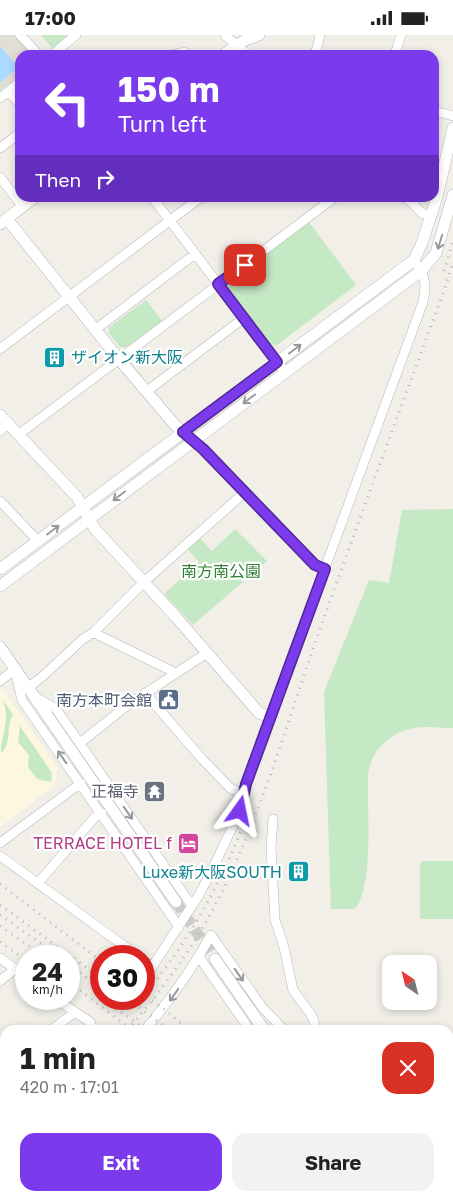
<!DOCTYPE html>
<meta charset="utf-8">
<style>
:root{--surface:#fff;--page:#f2f2f2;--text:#222;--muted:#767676;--accent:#7c3aed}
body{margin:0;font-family:"Golos Text","Noto Sans JP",sans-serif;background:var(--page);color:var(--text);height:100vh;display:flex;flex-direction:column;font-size:19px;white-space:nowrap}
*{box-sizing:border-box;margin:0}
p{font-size:16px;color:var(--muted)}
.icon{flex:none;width:28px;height:28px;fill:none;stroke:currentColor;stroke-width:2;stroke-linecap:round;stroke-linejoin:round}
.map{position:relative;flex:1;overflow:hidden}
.sheet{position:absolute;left:0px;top:990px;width:454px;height:176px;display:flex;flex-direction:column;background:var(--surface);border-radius:15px 15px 0 0;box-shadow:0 2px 8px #0003}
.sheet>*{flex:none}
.banner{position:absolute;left:15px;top:15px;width:424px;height:152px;border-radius:15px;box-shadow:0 2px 8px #0003;background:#7c3aed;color:#fff;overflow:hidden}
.needle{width:32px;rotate:325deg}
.controls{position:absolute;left:382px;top:920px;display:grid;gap:10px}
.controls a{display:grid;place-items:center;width:55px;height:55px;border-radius:10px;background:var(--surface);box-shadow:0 2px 8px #0003;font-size:25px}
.speed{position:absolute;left:15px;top:910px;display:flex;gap:10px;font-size:25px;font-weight:700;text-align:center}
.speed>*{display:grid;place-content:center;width:65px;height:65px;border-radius:50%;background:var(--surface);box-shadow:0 2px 8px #0003;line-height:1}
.speed small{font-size:12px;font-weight:400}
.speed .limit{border:8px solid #d22;background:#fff;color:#111}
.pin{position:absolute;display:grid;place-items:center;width:42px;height:42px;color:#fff;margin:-21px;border-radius:10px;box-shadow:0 2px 8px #0006}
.me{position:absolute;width:55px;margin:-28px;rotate:12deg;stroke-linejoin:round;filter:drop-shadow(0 0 4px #0008)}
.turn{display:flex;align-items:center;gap:18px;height:105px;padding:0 20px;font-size:22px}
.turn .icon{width:65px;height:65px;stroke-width:2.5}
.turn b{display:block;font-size:35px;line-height:42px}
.then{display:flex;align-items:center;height:48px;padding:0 20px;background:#0003;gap:10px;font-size:19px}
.round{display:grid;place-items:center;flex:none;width:52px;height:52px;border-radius:15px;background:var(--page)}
.overview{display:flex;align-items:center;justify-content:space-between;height:85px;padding:0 20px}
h1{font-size:30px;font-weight:700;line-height:38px}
.action{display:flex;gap:10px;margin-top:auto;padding:10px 20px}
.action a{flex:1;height:58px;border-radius:15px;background:var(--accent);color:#fff;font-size:20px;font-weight:700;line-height:58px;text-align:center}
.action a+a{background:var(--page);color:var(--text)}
.status{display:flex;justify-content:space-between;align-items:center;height:35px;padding:0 25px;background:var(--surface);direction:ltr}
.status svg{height:14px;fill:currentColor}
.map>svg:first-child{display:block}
.commercial{fill:#fef7e0}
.education{fill:#e1ded6}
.green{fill:#c5e8c5}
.water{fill:#aadaff}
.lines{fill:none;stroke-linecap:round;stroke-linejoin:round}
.tertiary-tunnel{stroke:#ccccc8;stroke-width:11;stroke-dasharray:11 5.5;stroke-linecap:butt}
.minor-casing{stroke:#b5b8bc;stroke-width:10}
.tertiary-casing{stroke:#b5b8bc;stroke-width:12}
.primary-casing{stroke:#f2c960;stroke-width:16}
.minor{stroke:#fff;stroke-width:9}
.tertiary{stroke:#fff;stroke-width:11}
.primary{stroke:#fff2af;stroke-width:15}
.rail{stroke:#b6b7b8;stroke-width:3;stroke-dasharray:1 6;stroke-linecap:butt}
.oneway{stroke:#979a9d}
.route-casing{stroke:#51269a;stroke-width:12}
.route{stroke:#7c3aed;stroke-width:9}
.labels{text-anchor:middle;stroke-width:4.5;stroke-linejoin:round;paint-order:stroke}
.culture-label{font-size:16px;fill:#0d838f;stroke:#fff;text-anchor:start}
.park-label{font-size:16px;fill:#348238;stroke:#fff}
.service-label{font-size:16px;fill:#4e5e75;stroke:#fff;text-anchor:end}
.worship-label{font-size:16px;fill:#5b616d;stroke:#fff;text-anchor:end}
.hotel-label{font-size:16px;fill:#b23c85;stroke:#fff;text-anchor:end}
</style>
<div class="status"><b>17:00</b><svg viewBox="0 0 49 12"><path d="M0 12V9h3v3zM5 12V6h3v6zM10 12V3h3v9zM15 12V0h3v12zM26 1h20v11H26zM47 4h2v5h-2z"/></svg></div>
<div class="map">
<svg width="453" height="1166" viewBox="0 0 453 1166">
<rect width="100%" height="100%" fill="#f1efe8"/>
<path class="commercial" d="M0 653H2L58 733 55 750 0 792Z"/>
<path class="education" d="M0 0H15L34 20H20V40L0 56Z"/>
<path class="green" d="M41 0H68L52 13Z
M309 187 356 250 277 310 270 309 228 254 229 247Z
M146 265 162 286 126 312H120L109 298V292Z
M453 474V693C440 693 422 690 410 694 387 700 370 717 368 741 367 772 374 852 355 874H331L324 657 369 545 389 548 402 475Z
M235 494 267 526 193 590 164 559 199 527 187 514 200 503 212 516Z
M2 663 13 680C5 692 13 707 1 718 0 701 12 685 2 663Z
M20 691 52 738 51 747 37 744 28 732 29 720 18 707Z
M422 826H453V884H420V830Z"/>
<path class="water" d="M0 11 18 32 0 48Z"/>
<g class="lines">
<path class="tertiary-tunnel" d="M176 867 215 924"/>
<defs>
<path id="minor" d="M20 0 39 20
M225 0 248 20
M52 20 76 0
M172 20 184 17 189 20
M315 20 320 0
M395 20 401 0
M9 56 20 70
M0 63 20 47
M434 76 453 81
M0 113 20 98
M0 142 23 172
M152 162 285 337
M406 162 423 179 431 181
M96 294 195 219
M0 314 201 162
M147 356 244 283
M0 396 8 388
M18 400 335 162
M193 406 203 414 315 530 325 534
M0 466 38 506
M94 597 100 601 170 635 175 639
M0 646 15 634 22 665 179 892
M28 653 43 641 83 604 94 597 144 547 245 457
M145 658 203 725 230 753 242 759
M36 662 56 674 192 871
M80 708 129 669 207 618
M273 784 271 812 275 885 284 912 293 955 310 978 314 986 315 995
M0 808 81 748
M0 821 138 921
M38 848 95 782 102 778
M199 922 250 995
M0 923 26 942
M144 926 152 932 199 860 213 833 240 776 242 759 270 682 423 267C427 249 425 240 414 225
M0 946 15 934
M56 964 90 987 93 995
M51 995 74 978
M145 995C170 965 192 935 211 900L262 972 284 995
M0 1025 5 1032
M0 1094 5 1089
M0 1134 5 1130
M84 1161 86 1166
M210 1161 212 1166
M269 1161 273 1166"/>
<path id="tertiary" d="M223 20 245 5 259 0
M7 184 118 323 174 389 188 402
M0 189 35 162
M0 380 77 462 95 494 176 582 259 678 270 682
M0 534 414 225 422 208 437 162 453 93
M0 551 422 235 436 218 453 160
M0 612 176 867
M215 924 264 995"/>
<path id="primary" d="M389 1161 393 1166
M98 1166 105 1161
M121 1166 128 1161"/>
</defs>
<use href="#minor" class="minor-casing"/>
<use href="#tertiary" class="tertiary-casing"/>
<use href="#primary" class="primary-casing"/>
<use href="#minor" class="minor"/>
<use href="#tertiary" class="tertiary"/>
<use href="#primary" class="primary"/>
<path class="rail" d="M444 236 453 206
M0 849 101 926
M0 870 101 943
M0 880 43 910
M0 891 43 921
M0 907 26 925
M69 929 101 954
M69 947 132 995
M144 960C185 911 219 853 242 793
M147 961 190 995
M128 964 169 995
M104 965 146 995
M128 995C159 958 189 919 212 876 262 783 289 679 325 580 364 471 404 364 444 256L453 227
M0 1109 5 1105
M296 1161 300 1166
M334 1161 338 1166
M354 1161 358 1166
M366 1161 371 1166"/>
</g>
<defs><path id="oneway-shaft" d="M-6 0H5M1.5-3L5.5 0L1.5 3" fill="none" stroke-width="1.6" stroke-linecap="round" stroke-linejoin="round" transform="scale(1.25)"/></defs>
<g class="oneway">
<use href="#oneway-shaft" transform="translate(440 207) rotate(107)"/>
<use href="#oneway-shaft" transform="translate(295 314) rotate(-37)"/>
<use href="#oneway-shaft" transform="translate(249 364) rotate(143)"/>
<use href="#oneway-shaft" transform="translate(119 461) rotate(143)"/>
<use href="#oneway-shaft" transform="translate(53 495) rotate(-37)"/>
<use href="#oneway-shaft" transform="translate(62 722) rotate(-125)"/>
<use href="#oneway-shaft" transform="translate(128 778) rotate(55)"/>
<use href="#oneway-shaft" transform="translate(239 940) rotate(55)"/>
<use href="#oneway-shaft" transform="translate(174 960) rotate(125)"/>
</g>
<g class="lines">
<defs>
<path id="route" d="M240 776 246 749 325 534 315 530 203 414 183 397 277 327 218 249 245 230"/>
</defs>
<use href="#route" class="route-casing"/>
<use href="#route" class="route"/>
</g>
<defs>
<symbol id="building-square" viewBox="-11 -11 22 22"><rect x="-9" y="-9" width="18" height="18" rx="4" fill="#0f9aa8" stroke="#fff"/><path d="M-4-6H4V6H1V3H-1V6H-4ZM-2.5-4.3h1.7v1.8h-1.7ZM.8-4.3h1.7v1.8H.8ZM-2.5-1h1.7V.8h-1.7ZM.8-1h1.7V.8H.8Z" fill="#fff"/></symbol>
<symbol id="civic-square" viewBox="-11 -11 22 22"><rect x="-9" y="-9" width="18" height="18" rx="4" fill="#5c6f8a" stroke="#fff"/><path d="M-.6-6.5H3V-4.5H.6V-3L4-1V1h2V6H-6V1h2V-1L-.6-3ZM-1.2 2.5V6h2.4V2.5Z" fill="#fff"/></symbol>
<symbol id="temple-square" viewBox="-11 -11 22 22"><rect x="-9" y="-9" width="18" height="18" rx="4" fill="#6b7280" stroke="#fff"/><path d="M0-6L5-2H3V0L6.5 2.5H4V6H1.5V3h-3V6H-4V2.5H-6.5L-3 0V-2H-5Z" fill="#fff"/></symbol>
<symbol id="hotel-square" viewBox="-11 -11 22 22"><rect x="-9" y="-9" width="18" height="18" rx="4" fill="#d1479c" stroke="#fff"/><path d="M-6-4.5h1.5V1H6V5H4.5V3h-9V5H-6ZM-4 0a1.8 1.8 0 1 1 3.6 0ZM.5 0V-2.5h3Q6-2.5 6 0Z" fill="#fff"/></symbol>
</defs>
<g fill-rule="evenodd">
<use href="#building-square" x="42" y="310" width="25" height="25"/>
<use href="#civic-square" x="156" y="652" width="25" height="25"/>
<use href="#temple-square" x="142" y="744" width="25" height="25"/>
<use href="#hotel-square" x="176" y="796" width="25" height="25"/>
<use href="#building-square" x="286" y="824" width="25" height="25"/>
</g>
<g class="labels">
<g class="culture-label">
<text x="71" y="328">ザイオン新大阪</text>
<text x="282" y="843" text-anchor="end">Luxe新大阪SOUTH</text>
</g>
<g class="park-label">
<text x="221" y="542">南方南公園</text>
</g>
<g class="service-label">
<text x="152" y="671">南方本町会館</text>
</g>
<g class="worship-label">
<text x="139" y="762">正福寺</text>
</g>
<g class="hotel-label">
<text x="172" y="814">TERRACE HOTEL f</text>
</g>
</g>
</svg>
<div class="controls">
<a><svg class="needle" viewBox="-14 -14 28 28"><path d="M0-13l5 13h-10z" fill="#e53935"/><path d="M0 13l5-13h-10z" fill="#767676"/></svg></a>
</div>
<div class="speed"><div>24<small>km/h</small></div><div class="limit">30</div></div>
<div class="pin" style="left:245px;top:230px;background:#d93025"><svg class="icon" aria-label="arrive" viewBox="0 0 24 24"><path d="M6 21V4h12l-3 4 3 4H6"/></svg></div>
<svg class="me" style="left:240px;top:776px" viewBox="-20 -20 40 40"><path d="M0-17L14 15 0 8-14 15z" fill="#7c3aed" stroke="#fff" stroke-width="4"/></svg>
<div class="banner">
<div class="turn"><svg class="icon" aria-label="left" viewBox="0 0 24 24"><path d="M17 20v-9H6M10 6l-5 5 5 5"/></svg><div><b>150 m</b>Turn left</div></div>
<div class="then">Then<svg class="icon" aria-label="right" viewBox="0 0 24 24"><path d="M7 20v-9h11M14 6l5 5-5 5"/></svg></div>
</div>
<section class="sheet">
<div class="overview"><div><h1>1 min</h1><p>420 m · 17:01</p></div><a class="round" style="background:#d93025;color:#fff"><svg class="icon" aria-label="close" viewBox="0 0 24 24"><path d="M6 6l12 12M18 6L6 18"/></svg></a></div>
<div class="action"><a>Exit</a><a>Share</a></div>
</section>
</div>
